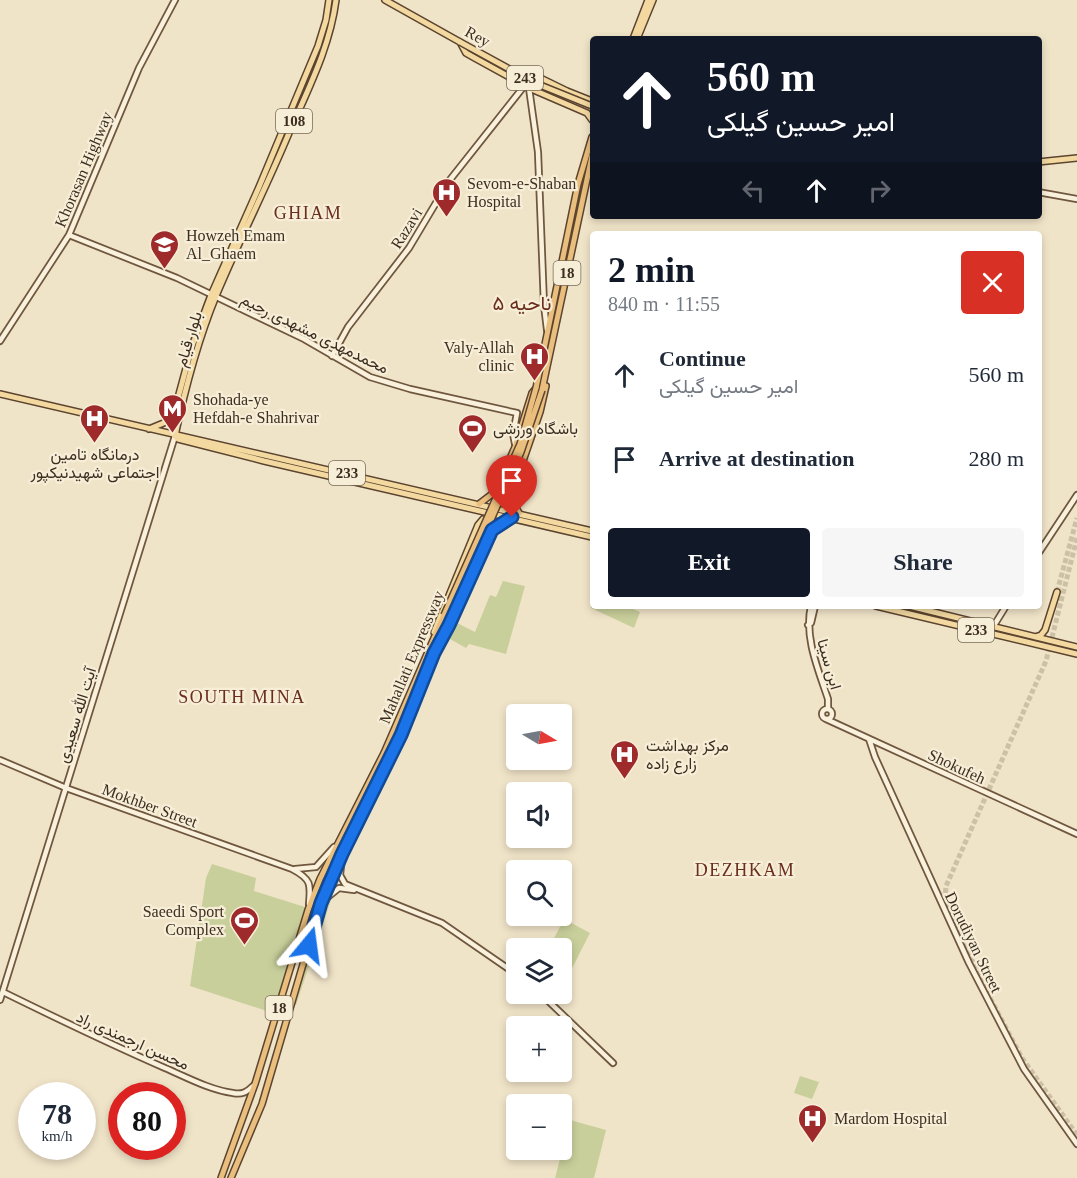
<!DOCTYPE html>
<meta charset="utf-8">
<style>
:root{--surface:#fff;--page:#f6f6f7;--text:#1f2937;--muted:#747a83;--accent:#111827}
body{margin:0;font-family:"Times New Roman",Vazirmatn,serif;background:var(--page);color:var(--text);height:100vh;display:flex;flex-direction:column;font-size:22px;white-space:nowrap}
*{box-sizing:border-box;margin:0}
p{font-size:20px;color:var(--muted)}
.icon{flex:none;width:33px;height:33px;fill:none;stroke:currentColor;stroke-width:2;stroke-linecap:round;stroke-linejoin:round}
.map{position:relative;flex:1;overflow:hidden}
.drawer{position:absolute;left:590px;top:231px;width:452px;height:378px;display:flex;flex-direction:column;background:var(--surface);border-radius:6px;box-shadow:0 3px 9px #0003}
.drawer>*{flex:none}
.top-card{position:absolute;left:590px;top:36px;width:452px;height:183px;border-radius:6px;box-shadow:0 3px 9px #0003;background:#111827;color:#fff;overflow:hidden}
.needle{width:39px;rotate:100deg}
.controls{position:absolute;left:506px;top:704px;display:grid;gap:12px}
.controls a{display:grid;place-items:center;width:66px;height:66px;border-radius:6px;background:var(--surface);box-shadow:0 3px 9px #0003;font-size:30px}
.speed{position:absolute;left:18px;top:1082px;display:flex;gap:12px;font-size:30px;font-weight:700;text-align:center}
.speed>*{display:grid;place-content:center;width:78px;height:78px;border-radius:50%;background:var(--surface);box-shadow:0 3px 9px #0003;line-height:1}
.speed small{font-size:15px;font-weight:400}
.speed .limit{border:9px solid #d22;background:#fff;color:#111}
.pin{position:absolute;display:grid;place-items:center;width:51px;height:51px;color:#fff;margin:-62px -26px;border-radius:50% 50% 50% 0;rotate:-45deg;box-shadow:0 0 6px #0007}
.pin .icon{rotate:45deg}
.me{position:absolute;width:66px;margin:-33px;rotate:16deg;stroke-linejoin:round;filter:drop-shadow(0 0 4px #0008)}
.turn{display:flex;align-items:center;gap:21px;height:126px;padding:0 18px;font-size:27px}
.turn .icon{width:78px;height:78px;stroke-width:2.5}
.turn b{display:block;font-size:42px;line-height:51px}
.lanes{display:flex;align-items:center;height:57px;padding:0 18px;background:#0003;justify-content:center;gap:30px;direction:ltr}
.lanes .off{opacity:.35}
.round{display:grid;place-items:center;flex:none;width:63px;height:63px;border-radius:6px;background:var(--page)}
.head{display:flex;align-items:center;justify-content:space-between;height:102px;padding:0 18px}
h1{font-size:36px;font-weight:800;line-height:45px;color:var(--accent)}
.cta{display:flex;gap:12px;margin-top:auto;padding:12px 18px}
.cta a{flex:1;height:69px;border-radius:6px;background:var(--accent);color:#fff;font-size:24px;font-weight:800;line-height:69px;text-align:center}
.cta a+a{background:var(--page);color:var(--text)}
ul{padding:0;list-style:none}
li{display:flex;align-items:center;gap:18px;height:84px;padding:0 18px}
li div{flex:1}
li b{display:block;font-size:22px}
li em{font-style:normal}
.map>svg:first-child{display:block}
.green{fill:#c9cf9b}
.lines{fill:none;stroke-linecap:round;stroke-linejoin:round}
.primary-tunnel{stroke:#ccc0a6;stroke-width:5;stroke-dasharray:5 2.5;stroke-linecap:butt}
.secondary-casing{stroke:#6f573f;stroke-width:8}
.primary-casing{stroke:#5b4430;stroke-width:8}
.trunk-casing{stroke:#5b4430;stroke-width:8}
.secondary{stroke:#faf1dc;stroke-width:4.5}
.primary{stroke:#f3d9a0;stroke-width:5}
.trunk{stroke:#eabe7c;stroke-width:5}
.primary-bridge-casing{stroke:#5b4430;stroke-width:8;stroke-linecap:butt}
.trunk-bridge-casing{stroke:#5b4430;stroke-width:8;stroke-linecap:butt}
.primary-bridge{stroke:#f3d9a0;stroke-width:5}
.trunk-bridge{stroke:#eabe7c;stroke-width:5}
.route-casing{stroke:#114b97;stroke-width:15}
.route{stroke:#1a73e8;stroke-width:10}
.labels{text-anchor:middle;stroke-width:4.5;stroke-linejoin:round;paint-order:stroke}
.shield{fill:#f7eed8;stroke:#756857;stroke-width:1.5}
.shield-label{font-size:15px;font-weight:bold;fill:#3d2e20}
.street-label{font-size:16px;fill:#3d2e20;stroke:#f7eed8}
.poi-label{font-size:16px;fill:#3d2e20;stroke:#f7eed8;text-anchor:start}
.neighbourhood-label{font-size:18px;letter-spacing:1.5px;fill:#6b2e1e;stroke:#f7eed8}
.quarter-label{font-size:20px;fill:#6b2e1e;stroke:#f7eed8}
</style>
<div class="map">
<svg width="1077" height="1178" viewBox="0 0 1077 1178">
<rect width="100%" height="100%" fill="#f0e4c8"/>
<path class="green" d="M503 581 525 586 506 654 469 644 466 648 450 639 457 623 475 632 490 595 496 597Z
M591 604 603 608 604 606H626L640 612 634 628 591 608Z
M212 864 256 878 254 891 305 907 273 1013 190 986 206 878Z
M333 894 296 1005 294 1004 326 901Z
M564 919 590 933 567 978 561 975V948H549Z
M800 1076 819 1082 812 1099 794 1093Z
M570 1120 606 1130 594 1178H555Z"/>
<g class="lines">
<path class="primary-tunnel" d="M1077 538 1046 661 946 886 945 897 982 983 1022 1058 1077 1135
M1057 592 1077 518"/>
<defs>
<path id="secondary" d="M529 88 538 152 544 305 547 330
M1038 192 1077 199
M69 235 177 278 304 339 370 377 410 389 517 413 513 434 515 444
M0 341 69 235 139 68 175 0
M332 356 348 327 409 248 449 181 525 85 526 82 524 75 526 71
M1038 554 1077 495
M811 606C804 637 818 669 828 699V709
M808 625 811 623 815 606
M993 627 1006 606
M822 714a5 5 0 1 1 10 0a5 5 0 1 1-10 0Z
M826 719 1077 834
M869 739 875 757 969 963 1024 1069 1077 1144
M0 760 66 788 292 869C311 879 311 884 309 904
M342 858 340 875 345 884 442 923 516 974
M295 869 316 867 334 847
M323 901 339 888 354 890
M3 992C56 1018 110 1044 165 1068 186 1077 210 1090 233 1093 242 1095 247 1092 253 1086
M540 993 613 1063
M0 1000 175 436"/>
<path id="primary" d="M385 0 460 42 466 53 473 57 529 88 587 113 592 120
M633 39 648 0
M637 39 653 0
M526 71 567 91 592 101
M1038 162 1077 158
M0 394 592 531
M149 429 166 422 175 409 192 346 211 295 259 187 318 46 326 20 329 0
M175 436C185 389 198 340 216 296 239 241 266 188 289 133 308 89 330 47 336 0
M175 436 178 439 264 461 592 537
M876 606 1077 654
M909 606 1077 647
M434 632 478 525 483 519 488 520
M1035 637 1041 635 1045 630 1057 592
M439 644 491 530 512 517"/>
<path id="trunk" d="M542 390 592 156
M497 498H507L513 490
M479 504 496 491 500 481 515 447 532 393 536 388 578 184 592 137
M519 513 515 506 513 490 540 412 546 386
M221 1178 255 1084 308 910 320 879 384 753 444 615
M231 1178 262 1104 321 903 342 854 401 735 448 617"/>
</defs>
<use href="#secondary" class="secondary-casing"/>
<use href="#primary" class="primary-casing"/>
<use href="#trunk" class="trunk-casing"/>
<use href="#secondary" class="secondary"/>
<use href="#primary" class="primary"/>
<use href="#trunk" class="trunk"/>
<defs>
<path id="primary-bridge" d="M460 42 535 83 592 106"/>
<path id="trunk-bridge" d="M444 615 520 444 536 388
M448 617 521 452 542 390"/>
</defs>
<use href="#primary-bridge" class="primary-bridge-casing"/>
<use href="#trunk-bridge" class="trunk-bridge-casing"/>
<use href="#primary-bridge" class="primary-bridge"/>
<use href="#trunk-bridge" class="trunk-bridge"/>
</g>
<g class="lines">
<defs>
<path id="route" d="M309 945 321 903 342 854 401 735 434 653 449 625 492 530 512 517"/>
</defs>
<use href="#route" class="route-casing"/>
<use href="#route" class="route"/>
</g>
<defs>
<symbol id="hospital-pin" viewBox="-11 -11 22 30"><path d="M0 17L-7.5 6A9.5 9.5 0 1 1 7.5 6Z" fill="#9e2a2b" stroke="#f7eed8"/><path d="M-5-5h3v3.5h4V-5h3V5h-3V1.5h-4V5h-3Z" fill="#fff"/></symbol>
<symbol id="university-pin" viewBox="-11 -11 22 30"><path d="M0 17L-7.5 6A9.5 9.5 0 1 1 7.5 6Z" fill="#9e2a2b" stroke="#f7eed8"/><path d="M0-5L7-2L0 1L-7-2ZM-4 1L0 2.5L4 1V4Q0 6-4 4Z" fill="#fff"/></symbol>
<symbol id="metro-pin" viewBox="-11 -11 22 30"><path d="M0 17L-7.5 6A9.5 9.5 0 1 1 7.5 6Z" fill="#9e2a2b" stroke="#f7eed8"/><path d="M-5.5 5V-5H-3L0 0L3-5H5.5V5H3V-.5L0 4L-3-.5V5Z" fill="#fff"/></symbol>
<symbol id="stadium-pin" viewBox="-11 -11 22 30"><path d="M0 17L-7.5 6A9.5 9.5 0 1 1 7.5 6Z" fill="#9e2a2b" stroke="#f7eed8"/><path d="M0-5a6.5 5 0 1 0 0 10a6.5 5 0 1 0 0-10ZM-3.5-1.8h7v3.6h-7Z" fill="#fff"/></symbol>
</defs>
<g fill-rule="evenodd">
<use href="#hospital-pin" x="430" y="176" width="33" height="45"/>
<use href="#university-pin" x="148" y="228" width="33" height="45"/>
<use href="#hospital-pin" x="518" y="340" width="33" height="45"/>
<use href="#metro-pin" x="156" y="392" width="33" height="45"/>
<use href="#hospital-pin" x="78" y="402" width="33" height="45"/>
<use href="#stadium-pin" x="456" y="412" width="33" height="45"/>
<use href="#hospital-pin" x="608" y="738" width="33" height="45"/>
<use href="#stadium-pin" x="228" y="904" width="33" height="45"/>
<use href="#hospital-pin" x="796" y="1102" width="33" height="45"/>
</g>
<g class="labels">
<g class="shield">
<rect x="507" y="66" width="36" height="24" rx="4.5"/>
<rect x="276" y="109" width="36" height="24" rx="4.5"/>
<rect x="553.5" y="261" width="27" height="24" rx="4.5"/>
<rect x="329" y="461" width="36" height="24" rx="4.5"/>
<rect x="958" y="618" width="36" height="24" rx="4.5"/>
<rect x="265.5" y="996" width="27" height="24" rx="4.5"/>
</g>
<g class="shield-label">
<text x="525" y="83">243</text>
<text x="294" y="126">108</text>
<text x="567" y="278">18</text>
<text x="347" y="478">233</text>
<text x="976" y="635">233</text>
<text x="279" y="1013">18</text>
</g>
<g class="street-label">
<text transform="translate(478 36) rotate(29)" y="6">Rey</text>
<text transform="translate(83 169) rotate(-67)" y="6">Khorasan Highway</text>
<text transform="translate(406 228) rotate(-58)" y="6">Razavi</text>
<text transform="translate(315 333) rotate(26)" y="6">محمدمهدی مشهدی رحیم</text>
<text transform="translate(188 339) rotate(-73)" y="6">بلوار قیام</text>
<text transform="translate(411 657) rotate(-67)" y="6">Mahallati Expressway</text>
<text transform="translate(830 664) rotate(74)" y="6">ابن سینا</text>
<text transform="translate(76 715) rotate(-73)" y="6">آیت الله سعیدی</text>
<text transform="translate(957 766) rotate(25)" y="6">Shokufeh</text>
<text transform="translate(150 805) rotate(20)" y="6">Mokhber Street</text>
<text transform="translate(974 942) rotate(64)" y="6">Dorudiyan Street</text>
<text transform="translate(133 1040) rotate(24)" y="6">محسن ارجمندی راد</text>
</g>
<g class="poi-label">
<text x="467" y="189">Sevom-e-Shaban<tspan x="467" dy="18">Hospital</tspan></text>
<text x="186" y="241">Howzeh Emam<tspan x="186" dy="18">Al_Ghaem</tspan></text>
<text x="514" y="353" text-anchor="end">Valy-Allah<tspan x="514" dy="18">clinic</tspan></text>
<text x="193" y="405">Shohada-ye<tspan x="193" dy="18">Hefdah-e Shahrivar</tspan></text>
<text x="493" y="434">باشگاه ورزشی</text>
<text x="95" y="460" text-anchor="middle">درمانگاه تامین<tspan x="95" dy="18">اجتماعی شهیدنیکپور</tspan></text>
<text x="646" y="751">مرکز بهداشت<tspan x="646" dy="18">زارع زاده</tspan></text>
<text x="224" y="917" text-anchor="end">Saeedi Sport<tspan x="224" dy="18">Complex</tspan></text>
<text x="834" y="1124">Mardom Hospital</text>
</g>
<g class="neighbourhood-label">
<text x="308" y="219">GHIAM</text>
<text x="242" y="703">SOUTH MINA</text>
<text x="745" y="876">DEZHKAM</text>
</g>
<g class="quarter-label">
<text x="522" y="310">ناحیه ۵</text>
</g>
</g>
</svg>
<div class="controls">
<a><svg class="needle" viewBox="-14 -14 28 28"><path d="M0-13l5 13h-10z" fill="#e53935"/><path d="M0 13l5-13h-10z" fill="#747a83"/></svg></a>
<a><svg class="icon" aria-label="sound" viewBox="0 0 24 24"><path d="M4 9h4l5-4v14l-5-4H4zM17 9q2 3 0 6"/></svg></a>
<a><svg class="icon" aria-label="search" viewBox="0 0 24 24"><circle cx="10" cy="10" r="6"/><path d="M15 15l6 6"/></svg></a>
<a><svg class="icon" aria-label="layers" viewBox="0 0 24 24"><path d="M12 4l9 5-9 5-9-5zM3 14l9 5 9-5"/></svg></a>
<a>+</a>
<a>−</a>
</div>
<div class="speed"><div>78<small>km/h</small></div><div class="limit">80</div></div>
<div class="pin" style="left:512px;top:517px;background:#d93025"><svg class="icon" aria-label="arrive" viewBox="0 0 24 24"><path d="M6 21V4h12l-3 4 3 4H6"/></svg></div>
<svg class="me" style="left:309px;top:945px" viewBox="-20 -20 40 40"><path d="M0-17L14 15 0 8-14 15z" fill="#1a73e8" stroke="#fff" stroke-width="4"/></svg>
<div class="top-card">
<div class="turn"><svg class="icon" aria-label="ahead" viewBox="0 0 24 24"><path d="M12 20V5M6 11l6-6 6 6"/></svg><div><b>560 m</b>امیر حسین گیلکی</div></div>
<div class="lanes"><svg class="icon off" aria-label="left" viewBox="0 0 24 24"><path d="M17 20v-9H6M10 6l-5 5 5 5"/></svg><svg class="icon" aria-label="ahead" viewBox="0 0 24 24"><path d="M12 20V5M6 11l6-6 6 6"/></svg><svg class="icon off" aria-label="right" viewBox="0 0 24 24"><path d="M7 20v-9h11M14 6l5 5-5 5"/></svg></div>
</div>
<section class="drawer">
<div class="head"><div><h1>2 min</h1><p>840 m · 11:55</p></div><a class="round" style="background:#d93025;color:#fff"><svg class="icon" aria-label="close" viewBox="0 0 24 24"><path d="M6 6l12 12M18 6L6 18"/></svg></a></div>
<ul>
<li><svg class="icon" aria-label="ahead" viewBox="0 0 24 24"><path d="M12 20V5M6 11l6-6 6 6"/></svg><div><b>Continue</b><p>امیر حسین گیلکی</p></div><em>560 m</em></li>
<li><svg class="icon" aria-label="arrive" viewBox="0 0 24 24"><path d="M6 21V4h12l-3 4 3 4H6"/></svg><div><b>Arrive at destination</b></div><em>280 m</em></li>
</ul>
<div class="cta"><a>Exit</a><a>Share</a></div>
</section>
</div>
